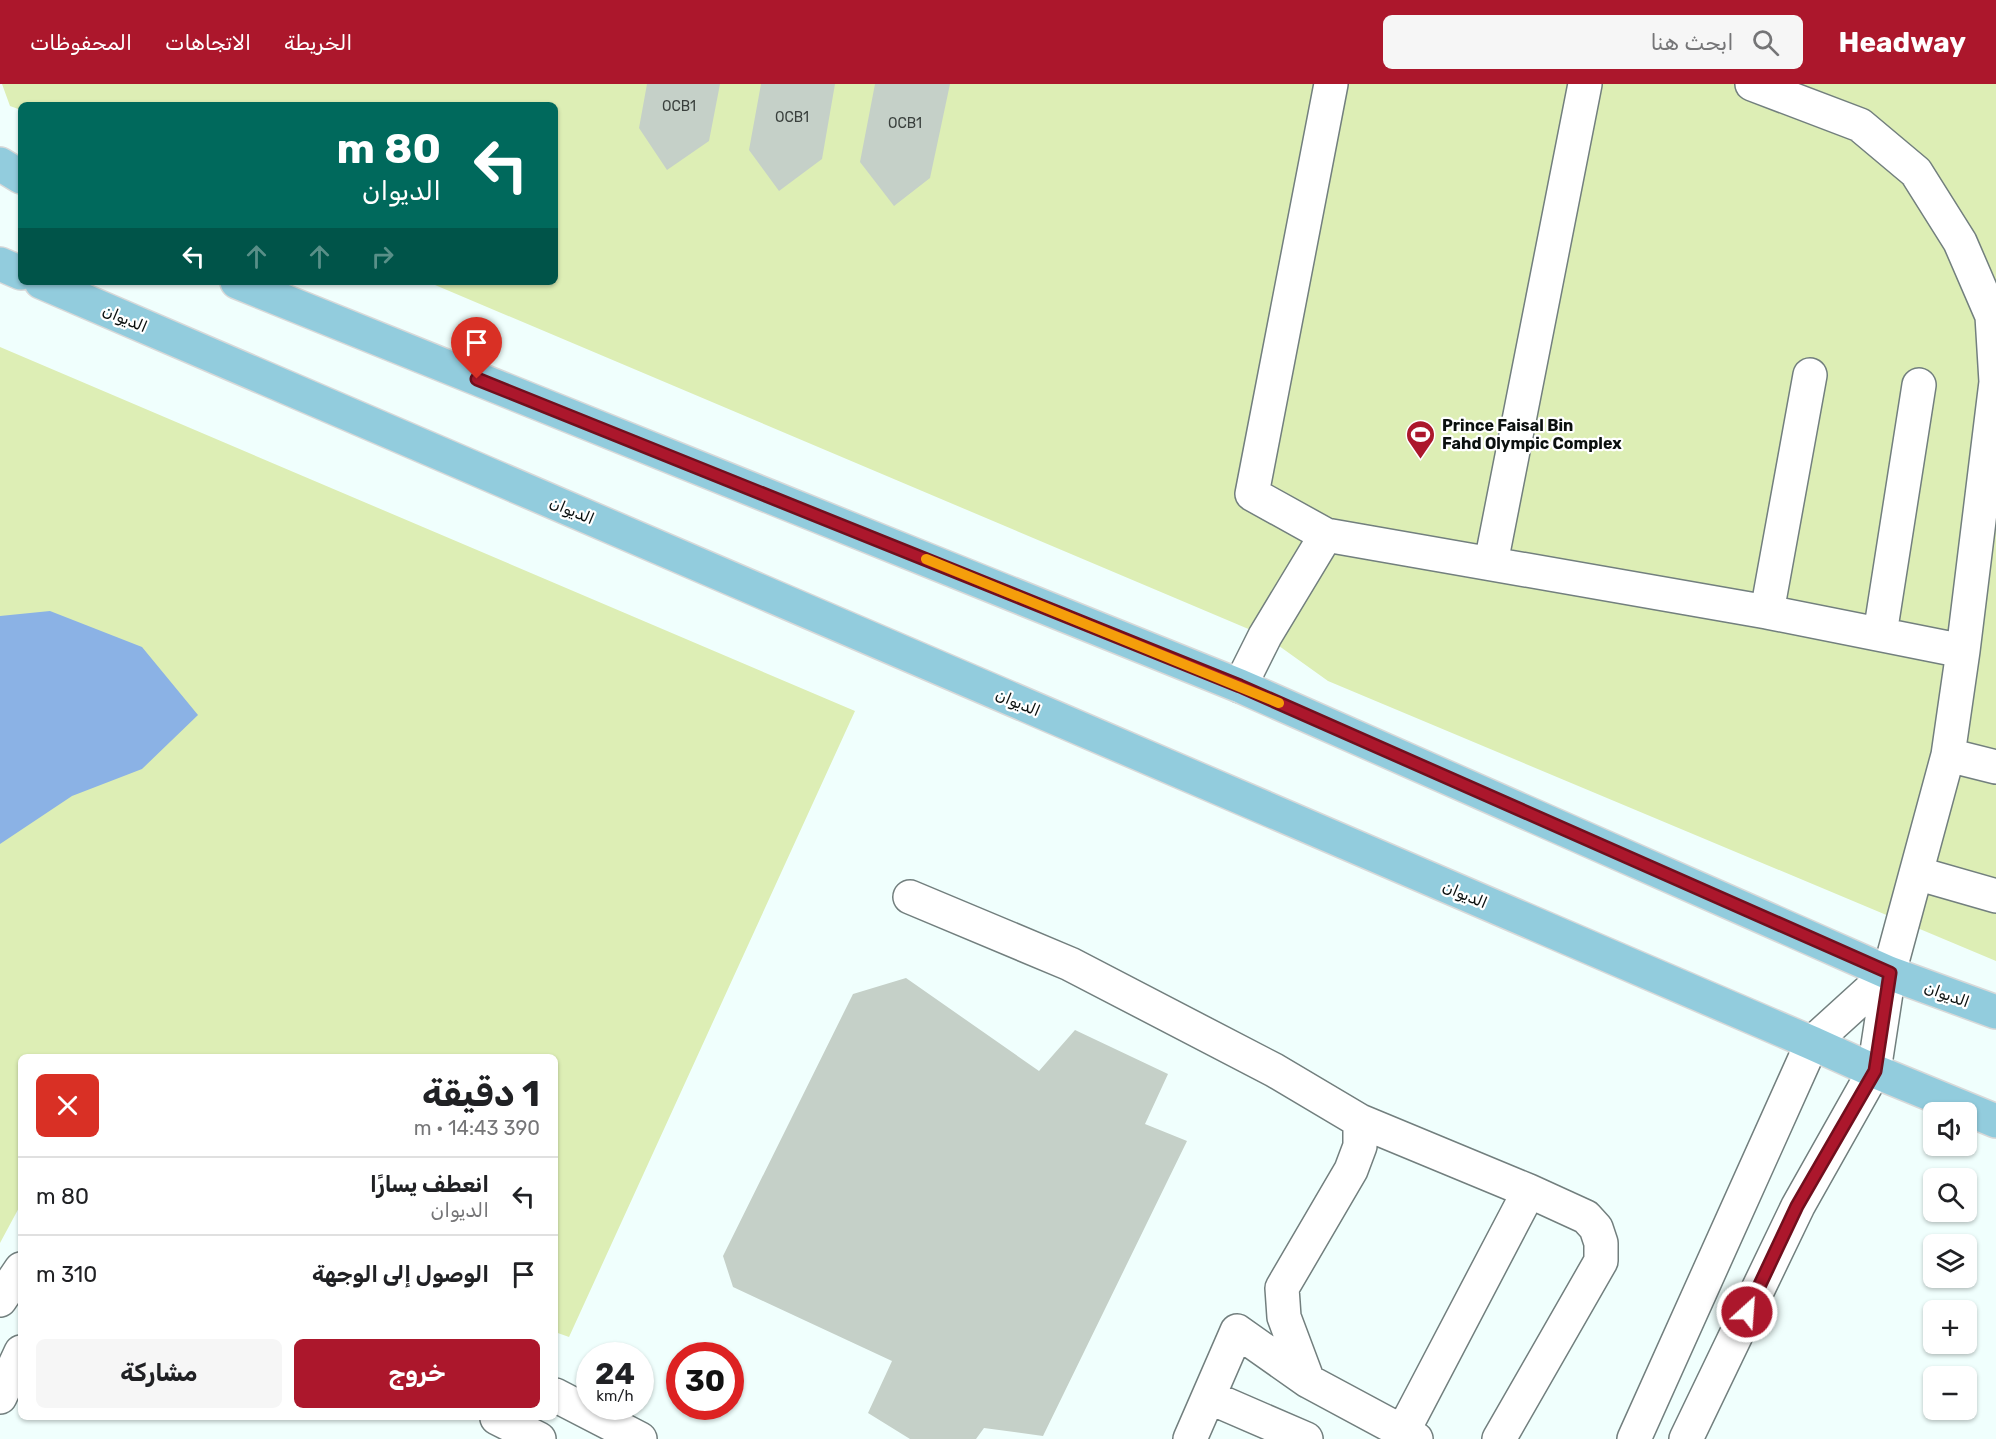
<!DOCTYPE html>
<html lang="ar">
<meta charset="utf-8">
<style>
:root{--surface:#fff;--page:#f6f6f6;--text:#202124;--muted:#757577;--line:#e0e0e0;--accent:#ac172c}
body{margin:0;font-family:Rubik,Vazirmatn,sans-serif;background:var(--page);color:var(--text);direction:rtl;height:100vh;display:flex;flex-direction:column;font-size:22px;white-space:nowrap}
*{box-sizing:border-box;margin:0}
p{font-size:20px;color:var(--muted)}
.icon{flex:none;width:33px;height:33px;fill:none;stroke:currentColor;stroke-width:2;stroke-linecap:round;stroke-linejoin:round}
.map{position:relative;flex:1;overflow:hidden;direction:ltr}
.details{position:absolute;left:18px;top:970px;width:540px;height:366px;display:flex;flex-direction:column;background:var(--surface);border-radius:9px;box-shadow:0 2px 4px #0004;direction:rtl}
.details>*{flex:none}
.banner{position:absolute;left:18px;top:18px;width:540px;height:183px;border-radius:9px;box-shadow:0 2px 4px #0004;direction:rtl;background:#00695c;color:#fff;overflow:hidden}
.controls{position:absolute;left:1923px;top:1018px;display:grid;gap:12px}
.controls a{display:grid;place-items:center;width:54px;height:54px;border-radius:9px;background:var(--surface);box-shadow:0 2px 4px #0004;font-size:30px}
.speed{position:absolute;left:576px;top:1258px;display:flex;gap:12px;font-size:30px;font-weight:700;text-align:center}
.speed>*{display:grid;place-content:center;width:78px;height:78px;border-radius:50%;background:var(--surface);box-shadow:0 2px 4px #0004;line-height:1}
.speed small{font-size:15px;font-weight:400}
.speed .limit{border:9px solid #d22;background:#fff;color:#111}
.pin{position:absolute;display:grid;place-items:center;width:51px;height:51px;color:#fff;margin:-62px -26px;border-radius:50% 50% 50% 0;rotate:-45deg;box-shadow:0 0 6px #0007}
.pin .icon{rotate:45deg}
.me{position:absolute;width:66px;margin:-33px;rotate:26deg;stroke-linejoin:round;filter:drop-shadow(0 0 4px #0008)}
.turn{display:flex;align-items:center;gap:21px;height:126px;padding:0 18px;font-size:27px}
.turn .icon{width:78px;height:78px;stroke-width:2.5}
.turn b{display:block;font-size:42px;line-height:51px}
.lanes{display:flex;align-items:center;height:57px;padding:0 18px;background:#0003;justify-content:center;gap:30px;direction:ltr}
.lanes .off{opacity:.35}
.round{display:grid;place-items:center;flex:none;width:63px;height:63px;border-radius:9px;background:var(--page)}
.summary{display:flex;align-items:center;justify-content:space-between;height:102px;padding:0 18px}
h1{font-size:36px;font-weight:700;line-height:45px}
.button{display:flex;gap:12px;margin-top:auto;padding:12px 18px}
.button a{flex:1;height:69px;border-radius:9px;background:var(--accent);color:#fff;font-size:24px;font-weight:700;line-height:69px;text-align:center}
.button a+a{background:var(--page);color:var(--text)}
ul{padding:0;list-style:none}
li{display:flex;align-items:center;gap:18px;height:78px;padding:0 18px;border-top:2px solid var(--line)}
li div{flex:1}
li b{display:block;font-size:22px}
li em{font-style:normal}
header{display:flex;align-items:center;gap:36px;box-sizing:border-box;height:84px;padding:0 30px;background:var(--accent);color:#fff}
header strong{font-size:28px}
nav{display:flex;gap:33px;margin-inline-start:auto;font-size:21px}
.search{width:420px;height:54px;background:var(--page);display:flex;align-items:center;gap:15px;box-sizing:border-box;padding:0 21px;border-radius:9px;color:var(--muted);font-size:22px}
.map>svg:first-child{display:block}
.green{fill:#ddeeb5}
.water{fill:#8bb2e5}
.building{fill:#c5d0c8}
.lines{fill:none;stroke-linecap:round;stroke-linejoin:round}
.minor-casing{stroke:#727f7e;stroke-width:36}
.major-casing{stroke:#d8d9d9;stroke-width:36}
.minor{stroke:#fff;stroke-width:33}
.major{stroke:#92ccdd;stroke-width:33}
.route-casing{stroke:#700f1d;stroke-width:15}
.route{stroke:#ac172c;stroke-width:10}
.slow{stroke:#f59e0b;stroke-width:10}
.labels{text-anchor:middle;stroke-width:4.5;stroke-linejoin:round;paint-order:stroke}
.number-label{font-size:14px;fill:#3a403d}
.street-label{font-size:16px;fill:#0b100f;stroke:#fff}
.poi-label{font-size:16px;font-weight:bold;fill:#0b100f;stroke:#fff;text-anchor:start}
</style>
<header>
<strong>Headway</strong>
<div class="search"><svg class="icon" aria-label="search" viewBox="0 0 24 24"><circle cx="10" cy="10" r="6"/><path d="M15 15l6 6"/></svg>ابحث هنا</div>
<nav><a>الخريطة</a><a>الاتجاهات</a><a>المحفوظات</a></nav>
</header>
<div class="map">
<svg width="1996" height="1355" viewBox="0 0 1996 1355">
<rect width="100%" height="100%" fill="#f0fffd"/>
<path class="green" d="M2 0H1996V877L1328 597 1265 552 428 198H555V21H21V26L10 22Z
M0 263 855 627 569 1253 555 1248V974H21V1120L0 1159Z"/>
<path class="water" d="M50 527 142 563 198 631 142 685 72 712 0 760V532Z"/>
<path class="building" d="M647 0H720L709 57 667 86 639 44Z
M761 0H835L822 75 779 107 749 66Z
M875 0H950L930 94 894 122 860 78Z
M906 894 1039 987 1075 946 1168 990 1145 1040 1187 1057 1043 1352 984 1344 976 1355H910L868 1329 892 1277 733 1203 723 1172 853 910Z"/>
<g class="lines">
<defs>
<path id="minor" d="M1326 451 1252 410 1331 0
M1491 479 1585 0
M1767 528 1810 291
M1880 550 1919 301
M1240 602 1265 552 1326 451 1767 528 1963 567
M1948 671 1996 683
M1916 789 1996 812
M910 813 1070 880 1274 986 1360 1037V1062L1351 1086 1282 1204 1284 1233 1308 1297
M1360 1037 1529 1107 1586 1133 1596 1144 1601 1159V1177L1499 1355
M0 1216 21 1185
M555 1311 640 1355
M0 1313 21 1268
M1209 1313 1306 1355
M497 1334 539 1355
M1190 1355 1237 1247 1308 1297 1416 1355
M1399 1355 1529 1107
M1634 1355 1812 959 1889 889
M1686 1355 1798 1122 1874 987 1889 889 1948 671 1963 567 1996 298 1992 232 1960 158 1916 88 1860 41 1752 0"/>
<path id="major" d="M0 80 21 93
M0 180 21 189
M41 198 1812 959 1874 987 1996 1037
M237 198 1240 602 1889 889 1996 928"/>
</defs>
<use href="#minor" class="minor-casing"/>
<use href="#major" class="major-casing"/>
<use href="#minor" class="minor"/>
<use href="#major" class="major"/>
</g>
<g class="lines">
<defs>
<path id="route" d="M477 295 1240 602 1890 889 1875 987 1797 1122 1747 1228"/>
</defs>
<use href="#route" class="route-casing"/>
<use href="#route" class="route"/>
<path class="slow" d="M926 475 1279 619"/>
</g>
<defs>
<symbol id="stadium-pin" viewBox="-11 -11 22 30"><path d="M0 17L-7.5 6A9.5 9.5 0 1 1 7.5 6Z" fill="#ac172c" stroke="#fff"/><path d="M0-5a6.5 5 0 1 0 0 10a6.5 5 0 1 0 0-10ZM-3.5-1.8h7v3.6h-7Z" fill="#fff"/></symbol>
</defs>
<g fill-rule="evenodd">
<use href="#stadium-pin" x="1404" y="334" width="33" height="45"/>
</g>
<g class="labels">
<g class="number-label">
<text x="679" y="27">OCB1</text>
<text x="792" y="38">OCB1</text>
<text x="905" y="44">OCB1</text>
</g>
<g class="street-label">
<text transform="translate(125 234) rotate(23)" y="6">الديوان</text>
<text transform="translate(572 426) rotate(23)" y="6">الديوان</text>
<text transform="translate(1018 618) rotate(23)" y="6">الديوان</text>
<text transform="translate(1465 810) rotate(23)" y="6">الديوان</text>
<text transform="translate(1947 910) rotate(20)" y="6">الديوان</text>
</g>
<g class="poi-label">
<text x="1442" y="347">Prince Faisal Bin<tspan x="1442" dy="18">Fahd Olympic Complex</tspan></text>
</g>
</g>
</svg>
<div class="controls">
<a><svg class="icon" aria-label="sound" viewBox="0 0 24 24"><path d="M4 9h4l5-4v14l-5-4H4zM17 9q2 3 0 6"/></svg></a>
<a><svg class="icon" aria-label="search" viewBox="0 0 24 24"><circle cx="10" cy="10" r="6"/><path d="M15 15l6 6"/></svg></a>
<a><svg class="icon" aria-label="layers" viewBox="0 0 24 24"><path d="M12 4l9 5-9 5-9-5zM3 14l9 5 9-5"/></svg></a>
<a>+</a>
<a>−</a>
</div>
<div class="speed"><div>24<small>km/h</small></div><div class="limit">30</div></div>
<div class="pin" style="left:477px;top:295px;background:#d93025"><svg class="icon" aria-label="arrive" viewBox="0 0 24 24"><path d="M6 21V4h12l-3 4 3 4H6"/></svg></div>
<svg class="me" style="left:1747px;top:1228px" viewBox="-20 -20 40 40"><circle r="17" fill="#ac172c" stroke="#fff" stroke-width="3"/><path d="M0-11L8 9 0 5-8 9z" fill="#fff"/></svg>
<div class="banner">
<div class="turn"><svg class="icon" aria-label="left" viewBox="0 0 24 24"><path d="M17 20v-9H6M10 6l-5 5 5 5"/></svg><div><b>80 m</b>الديوان</div></div>
<div class="lanes"><svg class="icon" aria-label="left" viewBox="0 0 24 24"><path d="M17 20v-9H6M10 6l-5 5 5 5"/></svg><svg class="icon off" aria-label="ahead" viewBox="0 0 24 24"><path d="M12 20V5M6 11l6-6 6 6"/></svg><svg class="icon off" aria-label="ahead" viewBox="0 0 24 24"><path d="M12 20V5M6 11l6-6 6 6"/></svg><svg class="icon off" aria-label="right" viewBox="0 0 24 24"><path d="M7 20v-9h11M14 6l5 5-5 5"/></svg></div>
</div>
<section class="details">
<div class="summary"><div><h1>1 دقيقة</h1><p>390 m · 14:43</p></div><a class="round" style="background:#d93025;color:#fff"><svg class="icon" aria-label="close" viewBox="0 0 24 24"><path d="M6 6l12 12M18 6L6 18"/></svg></a></div>
<ul>
<li><svg class="icon" aria-label="left" viewBox="0 0 24 24"><path d="M17 20v-9H6M10 6l-5 5 5 5"/></svg><div><b>انعطف يسارًا</b><p>الديوان</p></div><em>80 m</em></li>
<li><svg class="icon" aria-label="arrive" viewBox="0 0 24 24"><path d="M6 21V4h12l-3 4 3 4H6"/></svg><div><b>الوصول إلى الوجهة</b></div><em>310 m</em></li>
</ul>
<div class="button"><a>خروج</a><a>مشاركة</a></div>
</section>
</div>
